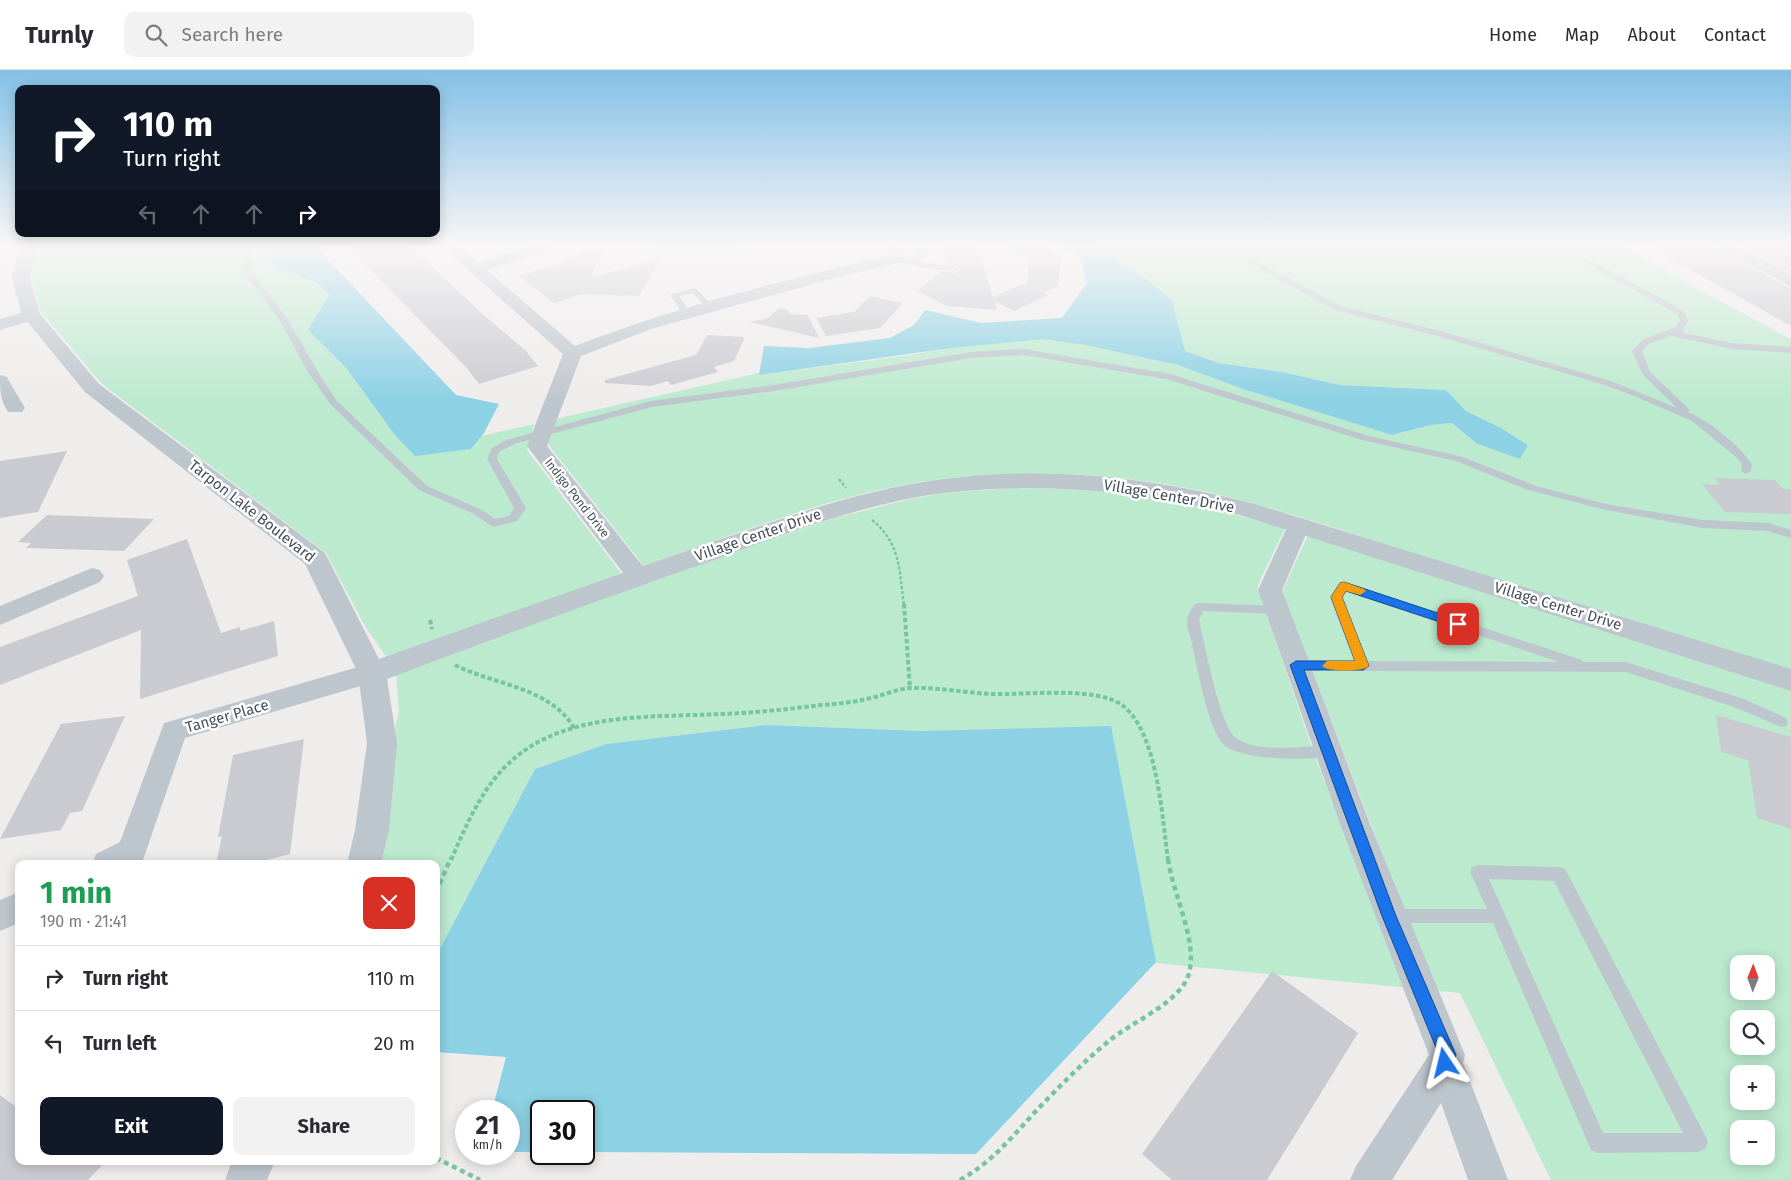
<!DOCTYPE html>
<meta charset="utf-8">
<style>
:root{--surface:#fff;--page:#f2f2f3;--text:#2b2b33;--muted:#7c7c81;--line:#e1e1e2;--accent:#111827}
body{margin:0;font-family:"Fira Sans",sans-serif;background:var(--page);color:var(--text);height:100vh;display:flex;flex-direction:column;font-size:19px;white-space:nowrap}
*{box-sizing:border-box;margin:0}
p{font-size:16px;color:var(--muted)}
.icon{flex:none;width:28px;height:28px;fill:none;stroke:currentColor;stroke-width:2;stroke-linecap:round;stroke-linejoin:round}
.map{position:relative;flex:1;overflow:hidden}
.details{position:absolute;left:15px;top:790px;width:425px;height:305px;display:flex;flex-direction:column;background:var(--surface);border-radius:10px;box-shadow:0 2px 12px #0003}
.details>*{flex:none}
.top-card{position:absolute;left:15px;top:15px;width:425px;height:152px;border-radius:10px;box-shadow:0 2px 12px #0003;background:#111827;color:#fff;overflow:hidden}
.needle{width:32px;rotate:1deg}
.buttons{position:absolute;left:1730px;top:885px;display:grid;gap:10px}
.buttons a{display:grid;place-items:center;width:45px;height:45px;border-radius:10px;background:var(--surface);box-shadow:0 2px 12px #0003;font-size:25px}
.speed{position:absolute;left:455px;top:1030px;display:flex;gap:10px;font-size:25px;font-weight:700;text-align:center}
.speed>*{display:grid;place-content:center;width:65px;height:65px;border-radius:50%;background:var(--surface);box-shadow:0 2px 12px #0003;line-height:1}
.speed small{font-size:12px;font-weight:400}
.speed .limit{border:2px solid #111;border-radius:8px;background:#fff;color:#111}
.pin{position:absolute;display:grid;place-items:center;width:42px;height:42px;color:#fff;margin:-21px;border-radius:10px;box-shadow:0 2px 8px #0006}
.me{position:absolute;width:55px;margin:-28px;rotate:350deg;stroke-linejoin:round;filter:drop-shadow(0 0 4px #0008)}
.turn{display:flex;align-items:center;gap:18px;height:105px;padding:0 25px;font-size:22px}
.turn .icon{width:65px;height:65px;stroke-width:2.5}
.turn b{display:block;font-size:35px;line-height:42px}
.lanes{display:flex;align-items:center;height:48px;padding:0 25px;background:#0003;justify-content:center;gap:25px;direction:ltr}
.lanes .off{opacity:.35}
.round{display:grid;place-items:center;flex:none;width:52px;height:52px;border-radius:10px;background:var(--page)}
.head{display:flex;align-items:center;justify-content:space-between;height:85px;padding:0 25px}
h1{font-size:30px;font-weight:700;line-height:38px;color:#1e9e55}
.primary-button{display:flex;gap:10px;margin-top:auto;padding:10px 25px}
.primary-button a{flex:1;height:58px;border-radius:10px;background:var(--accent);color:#fff;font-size:20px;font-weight:700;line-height:58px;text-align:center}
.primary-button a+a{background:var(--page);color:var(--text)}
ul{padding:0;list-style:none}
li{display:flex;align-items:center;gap:15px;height:65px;padding:0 25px;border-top:1px solid var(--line)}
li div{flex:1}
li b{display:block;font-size:19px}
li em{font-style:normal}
header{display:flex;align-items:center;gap:30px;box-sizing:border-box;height:70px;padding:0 25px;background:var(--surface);border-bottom:1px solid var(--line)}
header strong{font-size:24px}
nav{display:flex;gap:28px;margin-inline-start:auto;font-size:18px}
.search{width:350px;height:45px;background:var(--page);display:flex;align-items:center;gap:12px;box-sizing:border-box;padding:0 18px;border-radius:10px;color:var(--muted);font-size:19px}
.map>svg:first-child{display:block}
.green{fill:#bceacf;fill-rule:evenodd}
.water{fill:#8cd1e4}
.building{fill:#cacbd1}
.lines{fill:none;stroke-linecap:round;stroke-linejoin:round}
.path-far2{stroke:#77c5a0;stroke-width:2.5;stroke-dasharray:3 2;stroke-linecap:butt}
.path-far1{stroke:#77c5a0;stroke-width:4;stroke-dasharray:4.5 2.5;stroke-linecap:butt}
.path{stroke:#77c5a0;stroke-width:4.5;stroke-dasharray:5 4;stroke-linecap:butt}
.service{fill:#bec6cd;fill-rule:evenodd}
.minor{fill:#bec6cd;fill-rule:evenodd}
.tertiary{fill:#bec6cd;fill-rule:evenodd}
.route{fill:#1a73e8;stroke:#114b97}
.slow{fill:#f59e0b}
.labels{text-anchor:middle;stroke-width:5;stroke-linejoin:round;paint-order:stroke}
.far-street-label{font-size:12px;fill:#464f58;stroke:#fff}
.street-label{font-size:15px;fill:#464f58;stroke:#fff}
</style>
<header>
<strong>Turnly</strong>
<div class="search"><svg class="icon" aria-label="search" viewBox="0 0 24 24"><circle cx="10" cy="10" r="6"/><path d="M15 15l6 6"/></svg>Search here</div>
<nav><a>Home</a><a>Map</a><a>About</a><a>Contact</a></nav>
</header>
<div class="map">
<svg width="1791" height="1110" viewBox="0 0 1791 1110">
<rect width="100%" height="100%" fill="#efecec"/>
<path class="green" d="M38 174H270L273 195 318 213 330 225 308 260 346 298 395 365 471 379 481 366 534 354 527 380 622 504 387 588 365 556 326 483 102 314 53 256 40 240 31 206Z
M1092 174H1620L1703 222 1791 269V602C1675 566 1559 529 1443 493 1361 468 1281 437 1197 420 1113 403 1027 399 942 409 839 421 741 463 644 496L547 373 555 349 759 303V305L911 285 1019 264 1085 275 1178 295 1243 319 1392 365 1431 355 1452 353 1476 373 1528 375 1501 358 1466 341 1446 320 1340 315 1282 302 1219 293 1185 281 1172 230 1145 208Z
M1013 418 1090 419 1196 434 1285 458 1258 515V519L1313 681 1394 894 1424 893 1282 522 1308 465 1791 619V1110H1551L1460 923 1156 893 923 661 767 655 606 674 535 699 436 886V794H378L396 669 395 657 399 642 396 603 642 513 835 448 906 430 945 423ZM1739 894H1766V921H1739ZM1739 949H1766V976H1739ZM1739 1004H1766V1031H1739ZM1739 1059H1766V1086H1739Z"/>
<path class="water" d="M270 174H313L456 325 499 334 484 363 471 379 415 386 395 365 346 298 308 260 329 225 318 213 273 195Z
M654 174H750L731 179 654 178Z
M1057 174H1092L1145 208 1172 230 1185 281 1219 293 1282 302 1340 315 1446 320 1466 341 1501 358 1528 375 1520 389 1476 373 1452 353 1431 355 1392 365 1243 319 1178 295 1085 275 1043 269 951 278 759 305 764 276 809 278 890 268 914 255 925 240 981 253 1062 248 1087 213 1080 187Z
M767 655 923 661 1111 656 1156 892 976 1084 584 1082V1041H541V1082H509V1041H492L506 987 436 982V886L535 699 606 674Z"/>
<path class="building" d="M345 174H408L478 240 525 280 538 296 479 314 466 297Z
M941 174H977L993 227 1023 214 1026 215 1030 191 1002 174H1043L1061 188 1058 216 1043 223 1048 225 1014 241 995 231 997 240 947 236 917 221 942 201 955 203 961 200 956 195 947 194Z
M1645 174H1712L1791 219V256Z
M1737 174H1791V203Z
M581 181H603L591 207 660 190 639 226 581 224 554 233 519 206 577 188Z
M870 226 903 233 880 258 826 266 816 248 854 242Z
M779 238 788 240 790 244 808 245 819 268 750 252 768 248Z
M707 265 745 267 734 291 714 297 718 302 671 315 668 311 651 316 605 313V310L696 285Z
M67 381 38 442 0 448V391Z
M1715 408 1775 410 1783 419H1791V444L1725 442 1702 414 1720 415Z
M47 445 154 449 124 481 26 478 31 473 18 472Z
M187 469 221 563 240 557V561L274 551 278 586 140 629 141 560 0 615V577L138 526 127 490Z
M1716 645 1791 667V759L1757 748 1748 690 1721 682Z
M125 646 82 741 70 743 61 760 0 769 61 654Z
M304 669 290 784 251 794H216L222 766 218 767 233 685Z
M1272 901 1358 963 1267 1110H1172L1142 1084Z
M0 1025 19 1039V1091H106L88 1110H0Z"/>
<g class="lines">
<path class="path-far2" d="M839 409 846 418
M872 450C901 473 899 501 904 535"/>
<path class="path-far1" d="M904 534 910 618
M430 550 432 559
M455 595C494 615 550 617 574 658
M451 790C473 740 491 696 542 670 596 643 663 647 721 644 755 643 788 639 821 635 838 634 855 632 871 628 884 625 897 619 910 618 938 617 965 623 992 624 1025 625 1096 616 1122 635 1158 662 1162 748 1168 790"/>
<path class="path" d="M436 822 451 788
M436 1088 480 1110
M960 1110C991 1093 1012 1067 1035 1042 1059 1017 1083 992 1109 971 1131 952 1182 932 1189 903 1198 870 1172 823 1168 788"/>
<path class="service" d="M244 174H252L251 197 254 205 287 248 319 304 337 331 427 416 482 440 495 449 509 446 514 438 487 389 492 378 506 370 651 331 774 315 971 282 1024 279 1170 304 1369 366 1463 387 1536 416 1606 434 1703 450 1768 453 1791 460V468L1767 461 1703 458 1606 440 1528 420 1456 391 1362 370 1166 309 1024 285 971 288 774 321 652 337 514 374 499 382 497 389 526 438 517 451 493 457 474 444 419 420 331 335 309 304 279 249 246 205 243 197Z
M914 174H922L924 185 919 192 955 197 959 199 955 201 920 197 895 191 894 189 898 187 912 190 916 185Z
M1214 174H1224L1341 236 1440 261 1611 311 1677 338 1643 305 1632 281 1642 270 1676 257 1680 251 1677 244 1551 174H1561L1684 241 1688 251 1683 261 1680 262 1732 273 1791 277V283L1732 279 1671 266 1648 274 1642 281 1650 302 1688 338 1690 340 1688 342C1709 351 1739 375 1752 394L1751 401 1746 404 1741 401 1742 394 1736 387 1692 351 1639 328 1605 315 1434 265 1335 240Z
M695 218 715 237 708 239 693 223 679 226 691 243 684 245 670 225Z
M1344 512 1582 590 1583 592H1626L1744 629 1786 648 1788 652 1786 656 1781 657 1734 637 1626 602 1363 601 1291 598 1289 595 1291 592 1296 590 1354 591 1330 527 1340 513ZM1347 521 1559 592 1367 591 1342 527Z
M1199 533 1277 536 1283 540 1277 544 1203 541 1199 551C1205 573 1220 657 1236 668 1257 683 1302 677 1327 675L1332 677 1334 681 1332 685C1311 692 1241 690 1224 675 1208 660 1197 596 1192 574 1191 567 1186 558 1187 551 1187 546 1192 538 1195 534Z
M1478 795 1559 797 1565 799 1705 1065 1708 1072 1705 1079 1698 1082 1598 1083 1591 1080 1493 853H1391L1385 851 1383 846 1385 841 1391 839H1487L1470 802 1472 797ZM1489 809 1554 811 1683 1063H1603Z"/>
<path class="minor" d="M439 174H456L478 193 537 174H550L552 177 549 180 487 200 575 276C677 237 783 210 889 186L884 174H900L906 189 904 192 838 207 651 259 581 286 547 376 646 500 650 506 646 512 638 514 630 512 527 376 563 284Z
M1714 174H1733L1791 205V217Z
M31 240 37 241 40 245 37 249 0 260V249Z
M0 305 7 307 9 311 25 338 22 342H8C0 330 0 320 0 305Z
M1299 448 1307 450 1310 455 1282 520 1370 754 1465 985 1463 993 1508 1110H1468L1441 1033 1392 1110H1350L1356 1096 1429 985 1340 754 1258 520 1288 455 1291 450Z
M92 498 100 500 104 506 100 512 0 555V536Z
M372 593 381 596 385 603 381 610 185 668 143 790 137 794H92L96 784 120 772 164 653Z
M19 822V853L0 861V830Z"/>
<path class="tertiary" d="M20 174H37L30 208 40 244 99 314 325 483 379 589C485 551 591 514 698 477 778 450 858 420 943 409 1047 395 1154 408 1255 434L1791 599V621L1240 445C1143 422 1044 411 944 423 864 433 789 463 714 490 604 528 496 568 387 609L397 673 389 760 381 794H347L355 760 367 673 358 603 305 494 85 322 22 245 12 208Z
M232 1091H275L267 1110H225Z"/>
</g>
<linearGradient id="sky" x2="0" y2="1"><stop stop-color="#83c0e6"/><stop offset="0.53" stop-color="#f8f6f6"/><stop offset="1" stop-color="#f8f6f6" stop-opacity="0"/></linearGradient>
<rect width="1791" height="330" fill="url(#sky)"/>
<path class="route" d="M1344 512 1462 551 1463 554 1458 558 1346 521 1342 527 1369 596 1363 600H1304L1396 846 1456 985 1451 999 1445 1002 1439 999 1437 993 1439 985 1382 846 1290 595 1296 591H1355L1331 527 1340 513Z"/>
<path class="slow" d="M1344 512 1364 519 1366 521 1360 525 1346 521 1342 527 1369 596C1364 602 1327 602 1322 596L1327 591H1355L1331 527 1340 513Z"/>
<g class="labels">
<g class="far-street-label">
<text transform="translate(577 428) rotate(52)" y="4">Indigo Pond Drive</text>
</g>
<g class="street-label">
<text transform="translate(1169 426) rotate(10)" y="5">Village Center Drive</text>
<text transform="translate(252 441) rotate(38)" y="5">Tarpon Lake Boulevard</text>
<text transform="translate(758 465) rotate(-19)" y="5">Village Center Drive</text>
<text transform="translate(1558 536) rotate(17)" y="5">Village Center Drive</text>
<text transform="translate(227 646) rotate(-16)" y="5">Tanger Place</text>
</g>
</g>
</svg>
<div class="buttons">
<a><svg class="needle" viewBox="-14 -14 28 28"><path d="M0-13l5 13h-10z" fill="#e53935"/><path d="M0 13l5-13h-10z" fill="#7c7c81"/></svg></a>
<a><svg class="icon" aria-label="search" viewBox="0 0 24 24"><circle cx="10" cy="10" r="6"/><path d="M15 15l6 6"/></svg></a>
<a>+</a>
<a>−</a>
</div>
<div class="speed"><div>21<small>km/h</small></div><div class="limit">30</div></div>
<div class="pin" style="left:1458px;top:554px;background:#d93025"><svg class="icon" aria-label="arrive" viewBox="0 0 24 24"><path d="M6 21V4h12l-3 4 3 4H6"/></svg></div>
<svg class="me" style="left:1445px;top:993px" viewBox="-20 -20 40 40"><path d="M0-17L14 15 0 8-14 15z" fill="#1a73e8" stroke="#fff" stroke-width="4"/></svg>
<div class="top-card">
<div class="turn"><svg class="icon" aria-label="right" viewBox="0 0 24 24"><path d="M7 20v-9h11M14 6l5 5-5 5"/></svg><div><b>110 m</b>Turn right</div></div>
<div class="lanes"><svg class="icon off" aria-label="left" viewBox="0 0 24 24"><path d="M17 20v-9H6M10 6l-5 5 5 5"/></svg><svg class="icon off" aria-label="ahead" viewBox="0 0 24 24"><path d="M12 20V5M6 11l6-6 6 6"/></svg><svg class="icon off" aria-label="ahead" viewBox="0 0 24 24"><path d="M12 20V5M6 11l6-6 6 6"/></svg><svg class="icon" aria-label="right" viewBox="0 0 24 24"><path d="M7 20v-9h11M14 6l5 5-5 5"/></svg></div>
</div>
<section class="details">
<div class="head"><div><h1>1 min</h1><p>190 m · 21:41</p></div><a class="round" style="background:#d93025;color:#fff"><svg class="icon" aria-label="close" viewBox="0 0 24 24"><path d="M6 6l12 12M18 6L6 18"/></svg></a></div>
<ul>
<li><svg class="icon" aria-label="right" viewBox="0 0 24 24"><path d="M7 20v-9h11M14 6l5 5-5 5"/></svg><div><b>Turn right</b></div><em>110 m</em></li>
<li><svg class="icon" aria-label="left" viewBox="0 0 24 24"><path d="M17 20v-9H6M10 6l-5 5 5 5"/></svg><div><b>Turn left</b></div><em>20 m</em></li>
</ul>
<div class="primary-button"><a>Exit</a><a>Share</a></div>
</section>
</div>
